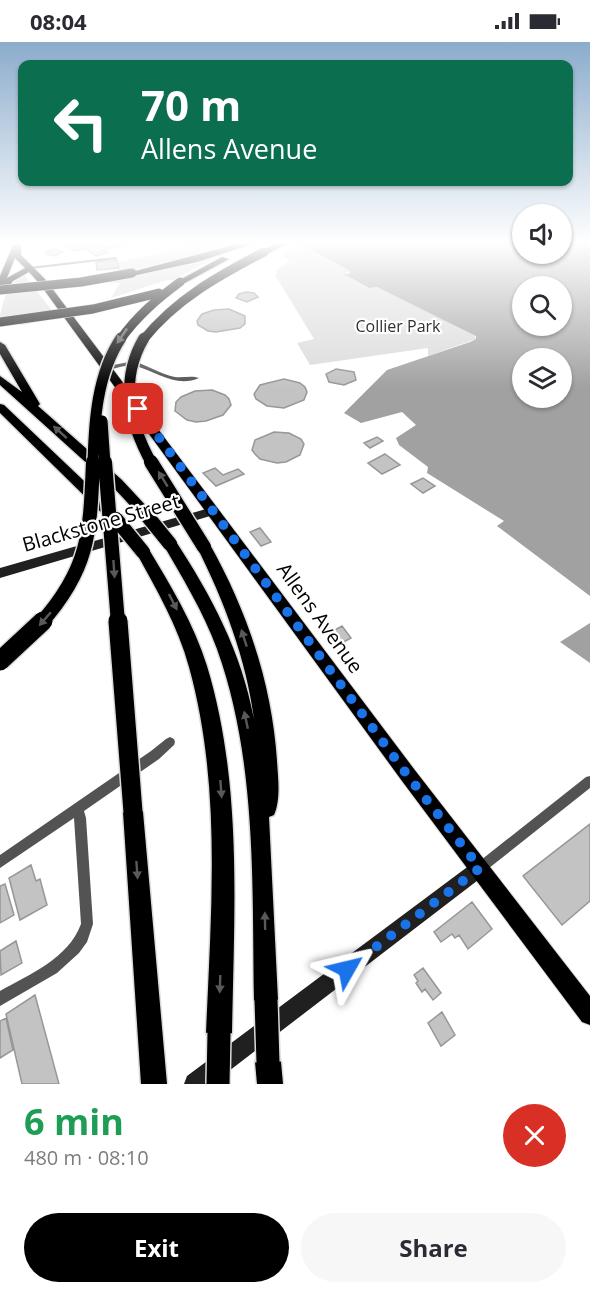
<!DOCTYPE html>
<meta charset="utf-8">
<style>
:root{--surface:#fff;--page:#f7f7f7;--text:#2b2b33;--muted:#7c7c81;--accent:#000}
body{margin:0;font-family:"Open Sans",sans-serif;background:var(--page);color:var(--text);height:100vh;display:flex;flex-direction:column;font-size:22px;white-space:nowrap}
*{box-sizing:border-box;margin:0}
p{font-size:20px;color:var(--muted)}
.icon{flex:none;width:33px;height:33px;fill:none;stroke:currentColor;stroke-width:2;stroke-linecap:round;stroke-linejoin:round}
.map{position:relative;height:1042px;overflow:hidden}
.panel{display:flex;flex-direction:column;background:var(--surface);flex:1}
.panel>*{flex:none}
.top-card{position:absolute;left:18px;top:18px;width:555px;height:126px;border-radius:12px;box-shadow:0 2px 4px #0004;background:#0b6e4f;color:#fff;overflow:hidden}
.controls{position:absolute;left:512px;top:162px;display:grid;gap:12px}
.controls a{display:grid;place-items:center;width:60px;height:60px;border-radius:50%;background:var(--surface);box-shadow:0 2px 4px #0004;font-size:30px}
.pin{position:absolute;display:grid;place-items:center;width:51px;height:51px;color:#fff;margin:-26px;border-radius:12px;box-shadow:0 3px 9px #0006}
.me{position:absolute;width:66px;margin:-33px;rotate:53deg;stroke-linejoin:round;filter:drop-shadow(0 0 4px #0008)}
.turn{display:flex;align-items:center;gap:21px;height:126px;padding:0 24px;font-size:27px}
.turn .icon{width:78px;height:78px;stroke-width:2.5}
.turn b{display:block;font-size:42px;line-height:51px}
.round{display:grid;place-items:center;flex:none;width:63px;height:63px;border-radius:32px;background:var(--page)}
.headline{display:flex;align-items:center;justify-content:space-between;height:102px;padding:0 24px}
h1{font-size:36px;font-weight:700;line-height:45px;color:#1e9e55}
.action{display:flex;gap:12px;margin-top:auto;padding:12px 24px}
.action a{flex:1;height:69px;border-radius:36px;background:var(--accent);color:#fff;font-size:24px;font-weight:700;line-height:69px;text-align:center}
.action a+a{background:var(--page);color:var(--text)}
.status{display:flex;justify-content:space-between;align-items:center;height:42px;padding:0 30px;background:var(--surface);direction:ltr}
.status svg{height:16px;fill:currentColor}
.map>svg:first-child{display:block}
.green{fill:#dadada}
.water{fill:#a1a1a1;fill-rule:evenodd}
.building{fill:#c3c3c3;stroke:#979797;stroke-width:1.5}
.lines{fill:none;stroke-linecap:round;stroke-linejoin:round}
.primary-casing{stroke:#dbdbdb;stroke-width:2}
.highway-casing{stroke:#dbdbdb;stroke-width:3}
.street{fill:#535353;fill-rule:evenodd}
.secondary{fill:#202020;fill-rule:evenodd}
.primary{fill:#000;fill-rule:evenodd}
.highway{fill:#000;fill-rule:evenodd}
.highway-bridge-far4-casing{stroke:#dbdbdb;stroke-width:10;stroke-linecap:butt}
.highway-bridge-far3-casing{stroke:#dbdbdb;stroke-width:14;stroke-linecap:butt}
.highway-bridge-far2-casing{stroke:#dbdbdb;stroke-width:17;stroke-linecap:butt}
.highway-bridge-far1-casing{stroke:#dbdbdb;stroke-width:22;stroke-linecap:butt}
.highway-bridge-casing{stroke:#dbdbdb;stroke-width:26;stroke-linecap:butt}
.highway-bridge-far4{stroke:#000;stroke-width:9}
.highway-bridge-far3{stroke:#000;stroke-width:11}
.highway-bridge-far2{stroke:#000;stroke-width:14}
.highway-bridge-far1{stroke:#000;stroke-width:19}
.highway-bridge{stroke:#000;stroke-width:23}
.oneway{fill:#595959}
.route{stroke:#1a73e8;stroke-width:10;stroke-dasharray:0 18}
.labels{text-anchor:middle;stroke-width:4.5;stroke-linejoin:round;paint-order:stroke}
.far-park-label{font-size:16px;fill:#313131;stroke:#fff}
.street-label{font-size:20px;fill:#000;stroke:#fff}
</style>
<div class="status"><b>08:04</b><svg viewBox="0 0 49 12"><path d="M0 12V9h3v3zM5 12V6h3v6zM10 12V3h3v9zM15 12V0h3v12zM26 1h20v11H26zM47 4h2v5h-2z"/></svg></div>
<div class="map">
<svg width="590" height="1042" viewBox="0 0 590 1042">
<rect width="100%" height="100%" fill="#fff"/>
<path class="green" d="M183 200 236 202 176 220 114 231 120 226 119 220 186 205Z
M283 200H297L350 229 344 233 368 246 377 245 474 292 476 297 428 314V306L310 323 297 301 314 297 275 233 278 230 275 229 290 219 281 213 294 207Z
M214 216 173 238H167L111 256 120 241H108L110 238Z
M24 233 57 275 23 283 0 279C0 264 9 239 24 233Z"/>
<path class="water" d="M297 200H522V212H561V200H590V554L497 484 504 479 427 431 428 425 399 403 396 396 416 383 402 370 361 381 344 371 387 328 470 300 476 297V294L377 245 369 246 343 232H349L350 229ZM522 244H561V284H522ZM522 316H561V356H522Z
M590 581V621L560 600Z"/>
<path class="building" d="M90 200 93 202 102 200 129 201 103 208 108 211 96 214 84 206 74 209 62 201Z
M55 207 63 210 55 214 46 212 47 209Z
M117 218 119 226 97 228 96 220Z
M246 250 254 251 258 255 247 260 236 256 239 252Z
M229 267 245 274V282L240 286 216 290 208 289 198 283 197 279 202 272 214 268Z
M336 327 354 330 356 338 344 343 329 340 326 332Z
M284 337 300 341 305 345 307 350 304 358 284 366 267 364 256 357 254 352 260 343Z
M212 348 225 353 229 357 231 363 223 373 206 379 196 380 187 378 175 369 176 360 181 355 195 349Z
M274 390 289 391 301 397 304 402 300 413 286 420 277 421 260 417 255 412 252 408 255 398Z
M377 395 383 399 370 406 364 401Z
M385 412 400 423 382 432 368 421Z
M215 426 223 433 238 427 244 432 216 444 203 431Z
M423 436 435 444 423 451 411 442Z
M260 486 271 500 261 504 250 490Z
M342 584 351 596 342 601 333 589Z
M590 782V859L562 883 523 834Z
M31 823 36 839 40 837 47 863 20 878 9 836Z
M5 842 14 873 0 881V844Z
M472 860 492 887 468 907 459 893 455 896 452 892 441 900 434 890Z
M16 899 22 921 1 933 0 909Z
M423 926 441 951 433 958 425 947 422 950 416 941 418 939 414 933Z
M35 953 59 1042H22L6 972Z
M442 970 455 993 441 1004 428 981Z
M6 976 13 1008 0 1016V979Z"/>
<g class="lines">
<defs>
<path id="primary" d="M17 201 21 203V213L45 237 414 727 590 954V983L582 980 402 739 39 241 29 230 13 239 4 251H0V234L13 203ZM15 216 25 226 7 236Z"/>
<path id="highway" d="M245 200H258L197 220 132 234 128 231Z
M279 200H290L267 212 260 210Z
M222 215 229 217 183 242 176 240Z
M0 300 5 303 40 362 38 364 122 438 149 467 151 470 149 473H139L112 444 0 343V334L22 350 0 312Z
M0 362 4 363 121 474 123 477 121 480H111L0 371Z
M170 497 175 498C212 555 241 609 254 677 246 616 224 559 197 505L199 501H209C247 568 272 642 277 719 278 736 281 757 274 773L269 775 278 958 275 967 266 970 257 967 254 958C252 842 257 718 217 607 203 569 183 537 163 502Z
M143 505 148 506C171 544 194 582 207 624 243 743 234 869 232 991L228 1000 219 1004 210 1000 206 991C211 869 222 744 189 625 178 584 156 547 136 510L138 506Z
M133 760 140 763 143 770 167 1042H141L123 770 126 763Z
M268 1007 277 1011 281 1020 283 1042H257L255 1020 259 1011Z"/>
</defs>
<use href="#primary" class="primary-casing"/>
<use href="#highway" class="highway-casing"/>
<path class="street" d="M115 215 117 216V217L30 227 28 226 30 225Z
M134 319C148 324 161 332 175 335 183 336 192 333 199 336 177 346 156 330 136 324 128 322 116 326 108 328L105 326 108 324Z
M170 695 174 697 175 700 174 703 159 717 84 769 86 776 93 882 87 900 79 911 57 931 0 964V949C30 932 68 917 81 882L74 776 0 826V813L151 709 166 697Z
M590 734V746L484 830 480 832 476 830 474 826 476 822 586 735Z"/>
<path class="secondary" d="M213 465 217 466 219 469 217 472 0 536V526Z
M480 817 486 820 489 826 486 832 212 1042H184L187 1034 474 820Z"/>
<use href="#primary" class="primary"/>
<use href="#highway" class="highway"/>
<defs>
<path id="highway-bridge-far4" d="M0 248 81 240 132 231
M0 280 93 267 159 251
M120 298C137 274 157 257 180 240
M143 298C176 257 218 234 264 210"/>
<path id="highway-bridge-far3" d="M144 296C119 338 129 381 152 422
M102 379 105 422
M93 422C94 380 97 332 121 296"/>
<path id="highway-bridge-far2" d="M105 420 118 581
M151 420 204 505
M144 470 170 502
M116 477 143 510
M41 581C90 526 90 490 93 420"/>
<path id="highway-bridge-far1" d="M118 579 133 770
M0 619 43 579"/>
<path id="highway-bridge" d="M266 958 268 1020
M218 1042 219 991"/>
</defs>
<use href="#highway-bridge-far4" class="highway-bridge-far4-casing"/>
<use href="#highway-bridge-far3" class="highway-bridge-far3-casing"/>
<use href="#highway-bridge-far2" class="highway-bridge-far2-casing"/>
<use href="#highway-bridge-far1" class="highway-bridge-far1-casing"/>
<use href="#highway-bridge" class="highway-bridge-casing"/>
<use href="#highway-bridge-far4" class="highway-bridge-far4"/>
<use href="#highway-bridge-far3" class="highway-bridge-far3"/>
<use href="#highway-bridge-far2" class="highway-bridge-far2"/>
<use href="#highway-bridge-far1" class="highway-bridge-far1"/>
<use href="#highway-bridge" class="highway-bridge"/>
</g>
<defs><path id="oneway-solid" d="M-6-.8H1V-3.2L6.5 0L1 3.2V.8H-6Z" transform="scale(1.5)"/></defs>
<g class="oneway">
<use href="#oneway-solid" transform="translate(122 294) rotate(124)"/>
<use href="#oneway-solid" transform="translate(60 390) rotate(-138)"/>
<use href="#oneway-solid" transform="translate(163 437) rotate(-121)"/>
<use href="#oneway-solid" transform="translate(114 527) rotate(86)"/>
<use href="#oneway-solid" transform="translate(173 560) rotate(63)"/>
<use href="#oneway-solid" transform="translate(45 577) rotate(131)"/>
<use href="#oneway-solid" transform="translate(244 596) rotate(-108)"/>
<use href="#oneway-solid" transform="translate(246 678) rotate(-102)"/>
<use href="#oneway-solid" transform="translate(221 747) rotate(86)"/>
<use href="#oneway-solid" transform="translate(137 828) rotate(86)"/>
<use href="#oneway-solid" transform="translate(265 879) rotate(-91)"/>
<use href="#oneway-solid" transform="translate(220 942) rotate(92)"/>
</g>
<linearGradient id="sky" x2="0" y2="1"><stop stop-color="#8baccc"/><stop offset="0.58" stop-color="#fff"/><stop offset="1" stop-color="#fff" stop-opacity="0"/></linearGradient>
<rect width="590" height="346" fill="url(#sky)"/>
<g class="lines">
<path class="route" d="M138 367 408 734 480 826 347 927"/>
</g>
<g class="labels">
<g class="far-park-label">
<text x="398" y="290">Collier Park</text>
</g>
<g class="street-label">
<text transform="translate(101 481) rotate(-16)" y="7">Blackstone Street</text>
<text transform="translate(320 576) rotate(54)" y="7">Allens Avenue</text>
</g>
</g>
</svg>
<div class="controls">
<a><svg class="icon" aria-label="sound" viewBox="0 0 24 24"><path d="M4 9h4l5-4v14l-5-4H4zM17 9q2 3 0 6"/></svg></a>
<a><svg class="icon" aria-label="search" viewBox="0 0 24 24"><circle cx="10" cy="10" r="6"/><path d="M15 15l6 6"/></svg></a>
<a><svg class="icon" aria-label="layers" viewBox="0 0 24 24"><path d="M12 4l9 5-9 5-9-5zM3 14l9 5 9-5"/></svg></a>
</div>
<div class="pin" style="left:138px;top:367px;background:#d93025"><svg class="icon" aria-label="arrive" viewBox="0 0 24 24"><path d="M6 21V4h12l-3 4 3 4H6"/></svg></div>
<svg class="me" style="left:347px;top:927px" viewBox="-20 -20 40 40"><path d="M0-17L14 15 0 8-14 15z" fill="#1a73e8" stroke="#fff" stroke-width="4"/></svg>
<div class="top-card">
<div class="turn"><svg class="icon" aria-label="left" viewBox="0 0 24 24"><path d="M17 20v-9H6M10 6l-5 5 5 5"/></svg><div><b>70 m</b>Allens Avenue</div></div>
</div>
</div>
<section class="panel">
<div class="headline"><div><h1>6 min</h1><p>480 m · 08:10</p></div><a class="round" style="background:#d93025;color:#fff"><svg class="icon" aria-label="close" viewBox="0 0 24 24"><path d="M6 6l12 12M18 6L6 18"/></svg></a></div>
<div class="action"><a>Exit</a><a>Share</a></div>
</section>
